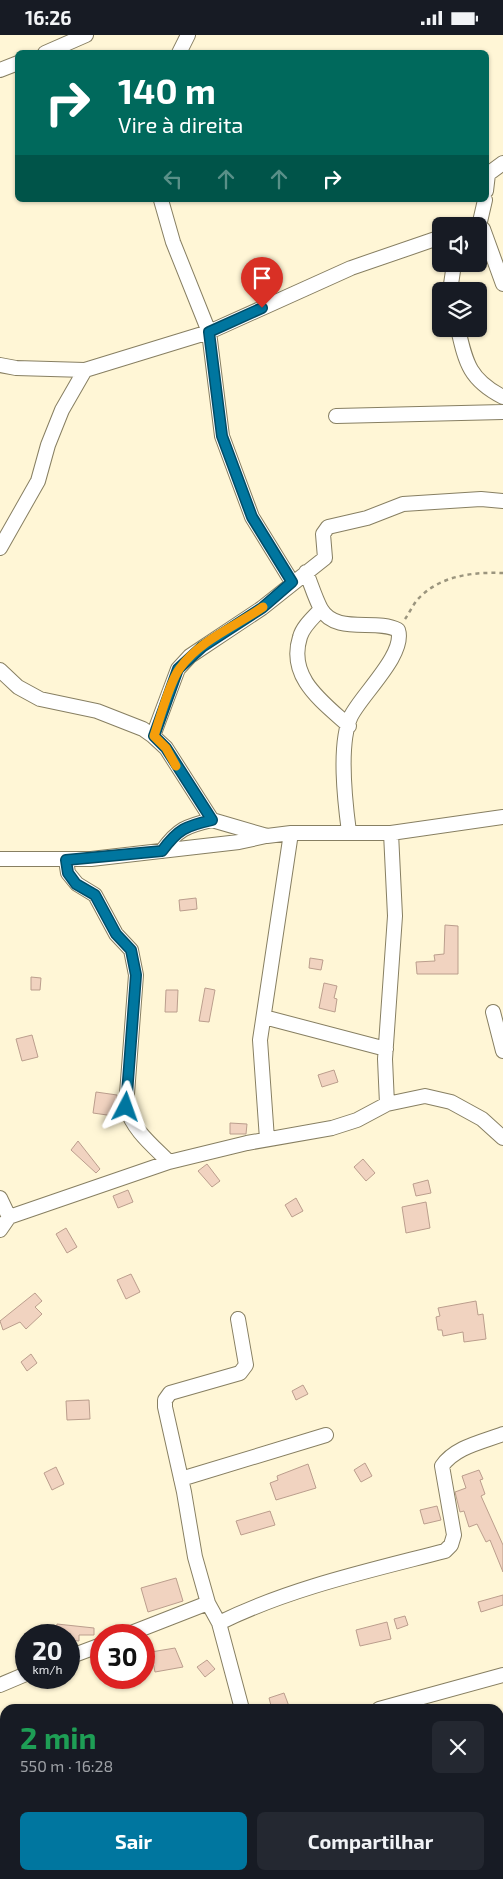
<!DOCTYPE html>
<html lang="pt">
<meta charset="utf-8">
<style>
:root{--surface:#171b24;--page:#242831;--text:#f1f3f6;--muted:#9ea1a6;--accent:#00769f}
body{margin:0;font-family:"Exo 2",sans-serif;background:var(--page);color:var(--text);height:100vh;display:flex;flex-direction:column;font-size:19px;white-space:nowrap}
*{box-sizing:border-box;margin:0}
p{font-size:16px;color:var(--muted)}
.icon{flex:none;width:28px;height:28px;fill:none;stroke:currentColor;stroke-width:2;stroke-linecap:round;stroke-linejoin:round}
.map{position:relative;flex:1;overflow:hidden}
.details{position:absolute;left:0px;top:1669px;width:504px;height:176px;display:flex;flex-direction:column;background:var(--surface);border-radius:15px 15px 0 0;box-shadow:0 1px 4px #0004}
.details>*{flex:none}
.top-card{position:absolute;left:15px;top:15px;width:474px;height:152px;border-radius:8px;box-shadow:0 1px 4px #0004;background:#00695c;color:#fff;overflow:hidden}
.fabs{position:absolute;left:432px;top:182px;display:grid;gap:10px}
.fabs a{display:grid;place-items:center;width:55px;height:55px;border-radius:8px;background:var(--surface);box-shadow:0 1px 4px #0004;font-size:25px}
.speed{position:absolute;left:15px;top:1589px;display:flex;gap:10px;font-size:25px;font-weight:700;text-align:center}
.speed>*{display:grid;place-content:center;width:65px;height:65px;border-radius:50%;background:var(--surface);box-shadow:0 1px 4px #0004;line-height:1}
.speed small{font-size:12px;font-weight:400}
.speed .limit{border:8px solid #d22;background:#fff;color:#111}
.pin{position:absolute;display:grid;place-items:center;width:42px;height:42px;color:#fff;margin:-51px -21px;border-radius:50% 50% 50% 0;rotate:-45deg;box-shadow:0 0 5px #0007}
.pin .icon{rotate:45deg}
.me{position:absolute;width:55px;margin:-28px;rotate:4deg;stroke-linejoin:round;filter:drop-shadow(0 0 4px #0008)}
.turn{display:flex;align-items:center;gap:18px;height:105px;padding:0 20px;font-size:22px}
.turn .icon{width:65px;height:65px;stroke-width:2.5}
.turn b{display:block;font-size:35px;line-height:42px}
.lanes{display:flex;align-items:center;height:48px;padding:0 20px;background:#0003;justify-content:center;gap:25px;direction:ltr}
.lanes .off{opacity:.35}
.round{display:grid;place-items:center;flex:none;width:52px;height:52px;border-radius:8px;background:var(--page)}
.summary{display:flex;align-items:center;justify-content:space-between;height:85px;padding:0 20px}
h1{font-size:30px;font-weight:700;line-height:38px;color:#1e9e55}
.cta{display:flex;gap:10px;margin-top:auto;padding:10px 20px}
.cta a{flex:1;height:58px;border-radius:8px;background:var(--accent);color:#fff;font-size:20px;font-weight:700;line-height:58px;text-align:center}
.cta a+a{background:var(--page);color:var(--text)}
.status{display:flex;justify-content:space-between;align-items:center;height:35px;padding:0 25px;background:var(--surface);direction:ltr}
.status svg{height:14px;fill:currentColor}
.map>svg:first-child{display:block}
.building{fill:#f1d3c0;stroke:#bb9e8d}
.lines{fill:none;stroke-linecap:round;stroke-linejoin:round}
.minor-casing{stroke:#877f62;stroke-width:16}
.path{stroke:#9b957e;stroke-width:2.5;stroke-dasharray:4 4;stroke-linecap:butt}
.minor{stroke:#fff;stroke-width:14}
.route-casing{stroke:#004d67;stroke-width:12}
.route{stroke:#00769f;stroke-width:9}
.slow{stroke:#f59e0b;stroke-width:9}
</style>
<div class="status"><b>16:26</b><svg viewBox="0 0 49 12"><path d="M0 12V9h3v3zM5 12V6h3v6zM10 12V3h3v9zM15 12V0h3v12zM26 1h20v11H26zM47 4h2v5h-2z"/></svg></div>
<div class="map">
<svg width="503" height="1844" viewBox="0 0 503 1844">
<rect width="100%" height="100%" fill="#fff6d6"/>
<path class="building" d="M196 863 197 874 180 876 179 865Z
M445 890 458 891V939H417L416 927 435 926 434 920 444 919Z
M310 923 323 925 321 935 309 933Z
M31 942 41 943 40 955H31Z
M324 948 337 951 334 963 337 964 335 977 319 973Z
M205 953 215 955 209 987 199 986Z
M166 955H178L177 977H165Z
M32 1000 38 1022 22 1026 16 1004Z
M334 1035 338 1047 322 1052 318 1040Z
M96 1057 117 1060 114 1081 93 1078Z
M230 1088 247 1089 246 1099H230Z
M78 1106 100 1134 96 1138 71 1115Z
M363 1124 375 1138 366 1146 354 1132Z
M207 1129 220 1146 212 1152 198 1136Z
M428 1145 431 1158 416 1161 413 1149Z
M128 1155 133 1167 118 1173 113 1161Z
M296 1163 303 1176 292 1182 285 1170Z
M426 1167 430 1193 406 1198 402 1172Z
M66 1193 77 1212 67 1218 56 1199Z
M131 1239 140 1257 126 1264 117 1245Z
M35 1258 42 1266 35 1272 42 1279 26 1294 20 1287 3 1295 0 1286Z
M476 1266 478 1280 483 1279 486 1304 464 1307 463 1297 443 1301 442 1295H438L436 1282 440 1281 438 1273Z
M31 1319 37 1328 27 1336 21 1327Z
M303 1350 308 1359 296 1365 292 1356Z
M89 1365 90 1384 67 1385 66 1366Z
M365 1428 372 1441 361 1447 354 1435Z
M308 1429 316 1453 276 1465 270 1448 278 1445 277 1441Z
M56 1432 64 1449 52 1455 44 1438Z
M479 1435 483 1444 480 1445 485 1459 481 1461 503 1510V1537L490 1505 486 1507 477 1489 469 1492 464 1476 460 1477 455 1457 466 1453 462 1441Z
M437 1471 441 1485 424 1489 420 1475Z
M270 1476 275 1490 241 1500 236 1486Z
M176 1543 183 1566 148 1577 141 1553Z
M503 1560V1570L481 1577 478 1567Z
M405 1581 408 1590 397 1594 394 1584Z
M387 1587 391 1604 360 1611 356 1595Z
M57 1589 94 1593V1600H79V1606L69 1605V1600H55Z
M175 1613 183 1632 155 1637 151 1617Z
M207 1625 215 1634 205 1642 197 1632Z
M284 1658 290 1674H272L269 1663Z"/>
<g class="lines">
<defs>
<path id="minor" d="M45 18 86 0
M179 18 188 0
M0 35 18 28
M486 156 488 139 503 128
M161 165 173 207 209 297 222 401 252 482 292 547
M471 191H479L483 194 503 249
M479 191 485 165
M450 256 454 229
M458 294C466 329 470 345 503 362
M0 330 16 333 85 335 209 297 351 233 441 202
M336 381 503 377
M0 513 38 446 48 410 62 375 85 335
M306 537C311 549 315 563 321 574 336 600 376 583 398 595 406 619 362 659 351 681 338 709 345 767 349 797
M321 574C314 582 303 591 300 602 287 643 323 667 349 691
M0 635 18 652 40 664 97 676 143 694 153 701 166 713 212 785 267 801 291 798H391L503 782
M153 701 178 634 190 621 262 573 325 523 323 499 328 492 367 483 403 469 481 464 503 466
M162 816C178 794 186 791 212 785
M0 824H91L239 807 266 801
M66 825 68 838 77 849 95 860 116 899 131 915 136 940 126 1072C133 1095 152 1110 169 1127
M493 977 503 1016
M264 982 386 1014
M387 1069 385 1024 395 881 391 798
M267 1104 260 1005 291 798
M0 1163 9 1182
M0 1195 9 1182 169 1127 247 1108 332 1093 357 1085 387 1069 425 1061 451 1067 482 1084 503 1103
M238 1284 246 1330 240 1338 170 1358 165 1365V1372L184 1457 195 1522 208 1568 219 1588 242 1674
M181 1444 326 1400
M219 1588C290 1553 368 1536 445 1516L451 1510 454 1500 442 1431C455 1412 482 1407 503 1399
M126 1600 208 1568
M69 1622 101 1610
M0 1650 26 1639
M379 1674 503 1640
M0 1781 5 1779
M499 1781 503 1780
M273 1844 288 1840"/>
</defs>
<use href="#minor" class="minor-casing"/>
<path class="path" d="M405 584C410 577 414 567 421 561 443 540 474 537 503 538
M167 1840 175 1844"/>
<use href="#minor" class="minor"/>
</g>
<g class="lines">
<defs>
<path id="route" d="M126 1072 136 940 131 915 116 899 95 860 76 849 68 838 66 825 162 816C178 794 186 791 212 785L166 713 154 701 178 634 202 612 262 573 292 547 252 482 222 401 209 297 262 273"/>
</defs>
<use href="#route" class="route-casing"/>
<use href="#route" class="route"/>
<path class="slow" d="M176 731 166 713 154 701C160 683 170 646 180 633 200 605 236 591 263 572"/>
</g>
</svg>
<div class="fabs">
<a><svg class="icon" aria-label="sound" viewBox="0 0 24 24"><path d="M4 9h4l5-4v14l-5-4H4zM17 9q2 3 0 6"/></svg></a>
<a><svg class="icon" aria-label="layers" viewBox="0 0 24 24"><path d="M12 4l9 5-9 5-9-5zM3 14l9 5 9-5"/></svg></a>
</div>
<div class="speed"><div>20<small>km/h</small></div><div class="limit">30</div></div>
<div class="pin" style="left:262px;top:273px;background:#d93025"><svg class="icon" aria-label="arrive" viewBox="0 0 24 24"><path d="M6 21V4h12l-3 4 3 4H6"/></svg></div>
<svg class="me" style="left:126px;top:1072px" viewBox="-20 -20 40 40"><path d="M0-17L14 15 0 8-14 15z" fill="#00769f" stroke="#fff" stroke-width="4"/></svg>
<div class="top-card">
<div class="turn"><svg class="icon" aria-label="right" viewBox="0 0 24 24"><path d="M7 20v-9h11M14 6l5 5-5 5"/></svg><div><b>140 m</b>Vire à direita</div></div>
<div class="lanes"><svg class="icon off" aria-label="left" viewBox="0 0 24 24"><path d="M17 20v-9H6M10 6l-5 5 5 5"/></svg><svg class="icon off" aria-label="ahead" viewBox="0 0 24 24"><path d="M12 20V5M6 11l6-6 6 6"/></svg><svg class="icon off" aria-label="ahead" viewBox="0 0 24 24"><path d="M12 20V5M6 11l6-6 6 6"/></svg><svg class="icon" aria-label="right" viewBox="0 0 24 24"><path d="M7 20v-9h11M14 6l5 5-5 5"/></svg></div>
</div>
<section class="details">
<div class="summary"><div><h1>2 min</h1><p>550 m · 16:28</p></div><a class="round"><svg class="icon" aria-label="close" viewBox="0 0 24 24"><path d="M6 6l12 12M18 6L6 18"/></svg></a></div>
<div class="cta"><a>Sair</a><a>Compartilhar</a></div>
</section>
</div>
